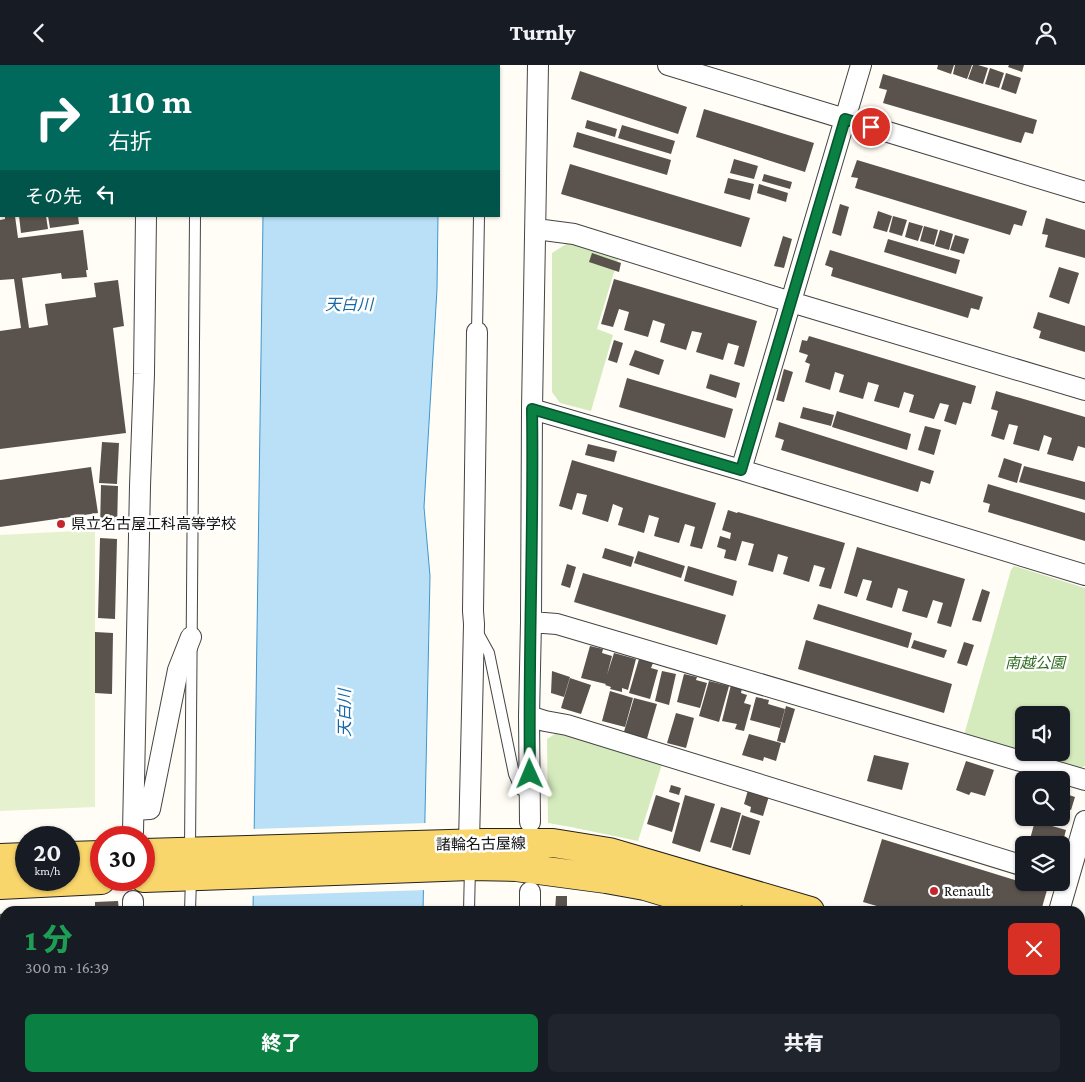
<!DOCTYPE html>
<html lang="ja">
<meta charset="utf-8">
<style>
:root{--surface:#171b24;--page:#20242c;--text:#f1f3f6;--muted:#9ea1a6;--accent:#0b8043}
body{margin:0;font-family:"Crimson Pro","Noto Sans JP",serif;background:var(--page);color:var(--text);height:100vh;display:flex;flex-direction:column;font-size:19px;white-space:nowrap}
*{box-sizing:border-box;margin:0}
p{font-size:16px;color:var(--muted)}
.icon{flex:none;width:28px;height:28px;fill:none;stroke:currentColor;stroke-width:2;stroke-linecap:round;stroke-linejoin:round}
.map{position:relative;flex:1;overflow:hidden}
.sheet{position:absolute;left:0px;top:841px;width:1085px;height:176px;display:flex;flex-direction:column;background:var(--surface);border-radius:15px 15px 0 0;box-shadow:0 1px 4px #0004}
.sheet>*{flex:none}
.guide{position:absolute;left:0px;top:0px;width:500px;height:152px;box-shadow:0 1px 4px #0004;background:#00695c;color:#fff;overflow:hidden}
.fabs{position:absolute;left:1015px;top:641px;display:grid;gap:10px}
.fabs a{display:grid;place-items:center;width:55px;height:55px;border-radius:8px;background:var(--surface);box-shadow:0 1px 4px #0004;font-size:25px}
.speed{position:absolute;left:15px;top:761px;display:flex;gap:10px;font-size:25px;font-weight:700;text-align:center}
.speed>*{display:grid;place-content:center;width:65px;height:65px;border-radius:50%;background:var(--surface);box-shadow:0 1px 4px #0004;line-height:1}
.speed small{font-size:12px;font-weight:400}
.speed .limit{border:8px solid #d22;background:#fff;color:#111}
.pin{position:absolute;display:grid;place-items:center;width:42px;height:42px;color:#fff;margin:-21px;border:2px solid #fff;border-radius:50%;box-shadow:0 1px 5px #0007}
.me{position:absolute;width:55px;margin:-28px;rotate:359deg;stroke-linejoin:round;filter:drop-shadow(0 0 4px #0008)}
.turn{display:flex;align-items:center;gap:18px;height:105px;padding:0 25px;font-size:22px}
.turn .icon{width:65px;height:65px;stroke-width:2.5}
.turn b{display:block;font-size:35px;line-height:42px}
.then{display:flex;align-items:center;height:48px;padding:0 25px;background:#0003;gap:10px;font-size:19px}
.round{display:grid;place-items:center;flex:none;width:52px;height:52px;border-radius:8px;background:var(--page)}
.summary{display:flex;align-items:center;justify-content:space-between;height:85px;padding:0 25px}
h1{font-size:30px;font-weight:800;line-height:38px;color:#1e9e55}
.button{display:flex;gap:10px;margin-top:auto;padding:10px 25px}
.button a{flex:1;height:58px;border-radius:8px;background:var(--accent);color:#fff;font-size:20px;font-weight:800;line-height:58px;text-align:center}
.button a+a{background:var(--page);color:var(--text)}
header{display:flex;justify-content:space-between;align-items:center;height:65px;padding:0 25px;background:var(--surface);font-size:22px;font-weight:800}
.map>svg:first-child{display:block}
.green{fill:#d5ebbd;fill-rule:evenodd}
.pitch{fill:#e6f2cf}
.water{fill:#b9e0f7;stroke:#3f96cf}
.pier{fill:#fffdf5}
.building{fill:#5a524d}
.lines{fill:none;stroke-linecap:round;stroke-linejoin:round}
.lane-casing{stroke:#444;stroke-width:12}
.street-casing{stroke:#444;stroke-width:22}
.primary-casing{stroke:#222;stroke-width:30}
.lane{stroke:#fff;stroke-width:10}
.street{stroke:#fff;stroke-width:20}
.primary{stroke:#f9d66b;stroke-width:28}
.route-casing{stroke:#07532c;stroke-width:12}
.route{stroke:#0b8043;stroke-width:9}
.poi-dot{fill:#c4262e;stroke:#fff;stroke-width:2}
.labels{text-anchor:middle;stroke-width:5;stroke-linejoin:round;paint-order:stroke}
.poi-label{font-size:15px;fill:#111;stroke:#fff;text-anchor:start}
.park-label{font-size:15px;font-style:italic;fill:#2f6b1f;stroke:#fff}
.street-label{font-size:15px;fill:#111;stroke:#fff}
.water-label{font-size:16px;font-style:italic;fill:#1768a6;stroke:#fff}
</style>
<header><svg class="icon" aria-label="back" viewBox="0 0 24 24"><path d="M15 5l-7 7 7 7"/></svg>Turnly<svg class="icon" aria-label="person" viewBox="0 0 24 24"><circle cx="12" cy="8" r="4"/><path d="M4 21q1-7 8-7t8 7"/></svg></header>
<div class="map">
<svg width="1085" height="1017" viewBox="0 0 1085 1017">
<rect width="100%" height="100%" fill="#fffdf5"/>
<path class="green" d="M568 178 618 194 597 264 613 270 591 346 560 338 552 327V188Z
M1014 501 1085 523V701L1078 704 964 670 1011 505ZM1024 650H1061V688H1024Z
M566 667 663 696 638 776 571 762 548 758 547 674 555 669Z"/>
<path class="pitch" d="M95 465V742L0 746V470Z"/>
<path class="water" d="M263 151H438L437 224 424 442 430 511 423 846H253Z
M249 1013 420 1012V1017H249Z"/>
<path class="pier" d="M427 758 426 825 250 831 252 764Z"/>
<path class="building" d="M938 0H954L951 9 937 4Z
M955 0H972L967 14 953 9Z
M973 0H978L988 3 983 19 968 14Z
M1009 0H1024L1022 7 1008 2Z
M990 3 1004 8 999 23 985 19Z
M580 6 687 42 678 69 571 34Z
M1006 8 1021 13 1016 29 1001 24Z
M883 9 1037 55 1033 69 1025 67 1021 78 883 38 887 25 879 23Z
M704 44 814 78 805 107 696 72Z
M587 55 617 64 615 72 585 63Z
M622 60 675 76 671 89 618 73Z
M577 67 671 95 667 110 573 82Z
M734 94 758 101 754 114 730 108Z
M857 95 1027 146 1022 161 1014 159 1010 170 855 123 858 113 851 112Z
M570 99 750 153 741 182 561 129Z
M764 109 792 117 790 124 762 116Z
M728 113 754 119 750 135 724 128Z
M759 119 788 128 786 137 757 128Z
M840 139 849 142 841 171 832 168Z
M878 146 892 151 887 167 873 163Z
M5 151H15L18 173 83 165 88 205H86L87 212 62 214 61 208 22 213 29 263 48 260 45 239 96 232 94 218 118 215 124 261 113 263 126 368 0 384V266L21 263 14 214 0 215V155L5 154Z
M19 151H46L48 164 21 168Z
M48 151H78L79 159 50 163Z
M893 151 907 155 902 171 889 167Z
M1046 153 1085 165V193L1045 182 1048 170 1042 169Z
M909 157 923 161 918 176 905 172Z
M924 161 938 165 934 180 920 176Z
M940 165 953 169 949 185 935 181Z
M955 170 969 174 964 189 950 185Z
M783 171 792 174 784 203 774 201Z
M888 174 960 195 956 209 884 187Z
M830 185 983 232 979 245 971 243 968 253 831 211 833 203 825 200Z
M592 188 621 198 619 207 589 197Z
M1059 202 1079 208 1069 239 1049 232Z
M614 214 757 256 744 302 734 299 739 281 728 278 723 295 696 287 702 268 692 266 686 285 660 277 665 259 653 255 648 272 624 265 629 247 619 244 613 262 601 259Z
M1038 247 1085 261V287L1039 273 1041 266 1033 263Z
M809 271 976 321 971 339 963 337 956 360 944 356 949 340 940 338 934 354 909 347 914 330 904 327 899 343 874 336 879 320 868 317 863 334 839 327 844 310 835 307 830 325 805 317 810 299 805 297 808 290 799 287 802 275 807 276Z
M614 275 623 278 617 298 608 295Z
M635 285 664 295 659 310 629 300Z
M784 304 793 307 784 337 776 335Z
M710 309 740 318 736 333 706 323Z
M627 313 733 344 725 373 619 342Z
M996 326 1085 352V383L1078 381 1073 396 1047 389 1052 373 1044 370 1039 386 1013 379 1018 361 1009 359 1004 375 991 371 998 346 991 344Z
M803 342 834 350 831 361 800 353Z
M837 346 911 369 907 385 832 362Z
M779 357 934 406 930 419 921 416 918 427 781 385 784 375 775 372Z
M925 361 941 365 934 390 918 385Z
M102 377 119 378 117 419 99 418Z
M588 379 617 386 614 397 585 390Z
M1004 393 1022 399 1017 418 998 412Z
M572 395 716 438 702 484 690 481 695 462 685 459 679 478 654 471 659 453 649 450 644 468 618 460 623 443 613 439 608 457 582 449 587 430 577 428 572 445 559 441Z
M1024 401 1085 417V435L1019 417Z
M91 402 98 448 0 462V415Z
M988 419 1085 448V476L988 447 990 439 983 437Z
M101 420 118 421 117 464H100Z
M728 445 737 448 738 447 845 478 831 524 819 521 825 503 814 500 809 517 783 509 788 492 778 489 773 507 748 500 754 479 742 476 736 496 724 493 726 485 717 482 720 471 730 474 731 468 722 465Z
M100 473 117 474 115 554 98 553Z
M857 482 965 514 951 562 937 558 943 538 933 535 927 553 902 546 908 526 898 523 892 543 866 535 872 516 863 514 857 532 844 528Z
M605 483 634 492 631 502 602 493Z
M638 486 685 501 681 513 634 498Z
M567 499 576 502 570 523 561 520Z
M688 501 737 516 733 531 684 516Z
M583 508 726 550 717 580 574 537Z
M982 524 990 527 981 557 972 555Z
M818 539 912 568 908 583 813 554Z
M95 567 113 568 112 629 95 628Z
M806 575 952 619 944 648 798 604Z
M914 575 947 585 944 593 911 583Z
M964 577 974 580 967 601 957 598Z
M590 581 603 584 602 588 612 591 607 610 614 588 636 594 628 625 622 623V627L610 624 611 622 605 620 606 619 581 613Z
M639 594 653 598 651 603 658 605 650 634 629 628Z
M552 606 570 612 564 632 551 628Z
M662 606 676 609 669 640 655 636Z
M684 609 697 612 696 615 707 618 700 643 677 637Z
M570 613 591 620 581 649 561 643Z
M709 616 729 621 719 657 699 651Z
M731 620 742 623 741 628 747 630 744 638 751 640 744 666 735 664 737 659 722 656Z
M610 626 633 633 625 662 602 656Z
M756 632 769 635 768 639 785 644 780 663 750 655Z
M634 633 657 639 646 677 623 670Z
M786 641 795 644 785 678 777 676Z
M676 648 694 653 686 683 667 678Z
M749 669 781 678 776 696 764 692 763 696 742 690Z
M874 690 909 698 902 725 867 716Z
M966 696 994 705 985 731 971 727 969 730 956 725Z
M671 720 681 723 679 730 669 727Z
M1061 721 1070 724 1069 730 1075 732 1071 745 1061 742Z
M748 725 769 731 763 751 750 747 751 742 744 739Z
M656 730 680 738 672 767 647 759Z
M685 730 715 739 700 787 672 778Z
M721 742 741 748 731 783 710 777Z
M742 750 760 756 750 790 732 785Z
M1035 756 1066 765 1062 780H1046L1047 775 1043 774 1042 778 1030 774Z
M882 774 1047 825 1041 846H894L863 837Z
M1025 774 1043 780H1024V791L1020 790Z
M556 831H567V846H555Z
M118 836 119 846H95V837Z
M5 848V895H0V849Z
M1084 873H1085V900L1080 898V888Z
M0 924H5V991H0Z
M1080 986 1085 987V1017H1029L1031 1012H1080Z
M550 1012H586L584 1017H550Z
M813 1012H901L899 1017H823V1016Z
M905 1012H938L937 1017H904Z
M943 1012H987L985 1017H942Z"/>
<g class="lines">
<defs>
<path id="lane" d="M199 1V0
M481 1V0
M477 267 479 151
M478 568 489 588 514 709 521 725 529 727
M190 785 195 151
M190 846 191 813
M469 846 470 802
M467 1017V1012
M488 1017 490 1012"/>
<path id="street" d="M668 0 1085 127
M148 1V0
M536 164 574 169 791 237 1085 325
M532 344 741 405 1085 510
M741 405 861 0
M531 557 557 559 1085 715
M529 651 545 656 567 660 1024 801
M134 745 150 744 178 605 191 572
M530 757 529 651 531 557 532 344 538 0
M133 767 140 421 144 309 146 151
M469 778 474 559 473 546 477 267
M133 836V846
M530 846V827
M1059 846 1085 756
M0 916H5
M0 1006H5
M171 1012 172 1017
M682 1012 697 1017
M134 1017V1012
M527 1017V1012
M1010 1017 1012 1012"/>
<path id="primary" d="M144 788 483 778H553L609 787 810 846
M69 791 101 790
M0 793 26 792
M144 813 470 801 516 802 606 814 645 821 728 846
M0 820 101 815
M1080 928 1085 930
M1080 951 1085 953"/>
</defs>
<use href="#lane" class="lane-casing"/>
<use href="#street" class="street-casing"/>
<use href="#primary" class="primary-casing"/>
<use href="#lane" class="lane"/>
<use href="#street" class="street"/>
<use href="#primary" class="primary"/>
</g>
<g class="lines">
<defs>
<path id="route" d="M530 709C528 587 534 466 532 344L741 405 845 54 871 62"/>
</defs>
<use href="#route" class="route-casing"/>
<use href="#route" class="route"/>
</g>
<g class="poi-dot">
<circle cx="61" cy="459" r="5"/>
<circle cx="934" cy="826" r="5"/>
</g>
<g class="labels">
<g class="poi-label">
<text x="71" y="464">県立名古屋工科高等学校</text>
<text x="944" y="831">Renault</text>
</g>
<g class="park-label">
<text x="1035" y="603">南越公園</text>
</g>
<g class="street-label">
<text transform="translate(481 779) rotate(-1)" y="5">諸輪名古屋線</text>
</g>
<g class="water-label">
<text x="349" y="245">天白川</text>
<text transform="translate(344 648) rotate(-90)" y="6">天白川</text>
</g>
</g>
</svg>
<div class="fabs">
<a><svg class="icon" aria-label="sound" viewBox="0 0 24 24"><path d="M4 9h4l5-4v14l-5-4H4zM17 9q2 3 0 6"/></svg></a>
<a><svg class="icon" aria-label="search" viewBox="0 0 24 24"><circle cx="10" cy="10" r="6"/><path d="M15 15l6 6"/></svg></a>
<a><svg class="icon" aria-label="layers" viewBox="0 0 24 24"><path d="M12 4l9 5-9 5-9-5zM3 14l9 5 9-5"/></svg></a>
</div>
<div class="speed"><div>20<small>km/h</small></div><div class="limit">30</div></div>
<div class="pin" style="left:871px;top:62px;background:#d93025"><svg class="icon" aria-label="arrive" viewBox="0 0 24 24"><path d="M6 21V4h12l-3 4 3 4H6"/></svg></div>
<svg class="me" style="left:530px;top:709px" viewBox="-20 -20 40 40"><path d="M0-17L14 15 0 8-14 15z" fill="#0b8043" stroke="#fff" stroke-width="4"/></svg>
<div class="guide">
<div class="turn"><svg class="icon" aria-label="right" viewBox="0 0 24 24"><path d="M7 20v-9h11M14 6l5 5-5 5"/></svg><div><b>110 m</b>右折</div></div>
<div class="then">その先<svg class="icon" aria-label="left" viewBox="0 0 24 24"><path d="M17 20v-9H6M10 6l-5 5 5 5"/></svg></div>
</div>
<section class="sheet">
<div class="summary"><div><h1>1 分</h1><p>300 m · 16:39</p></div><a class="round" style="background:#d93025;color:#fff"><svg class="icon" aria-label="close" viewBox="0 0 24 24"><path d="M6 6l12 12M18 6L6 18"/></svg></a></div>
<div class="button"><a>終了</a><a>共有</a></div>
</section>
</div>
